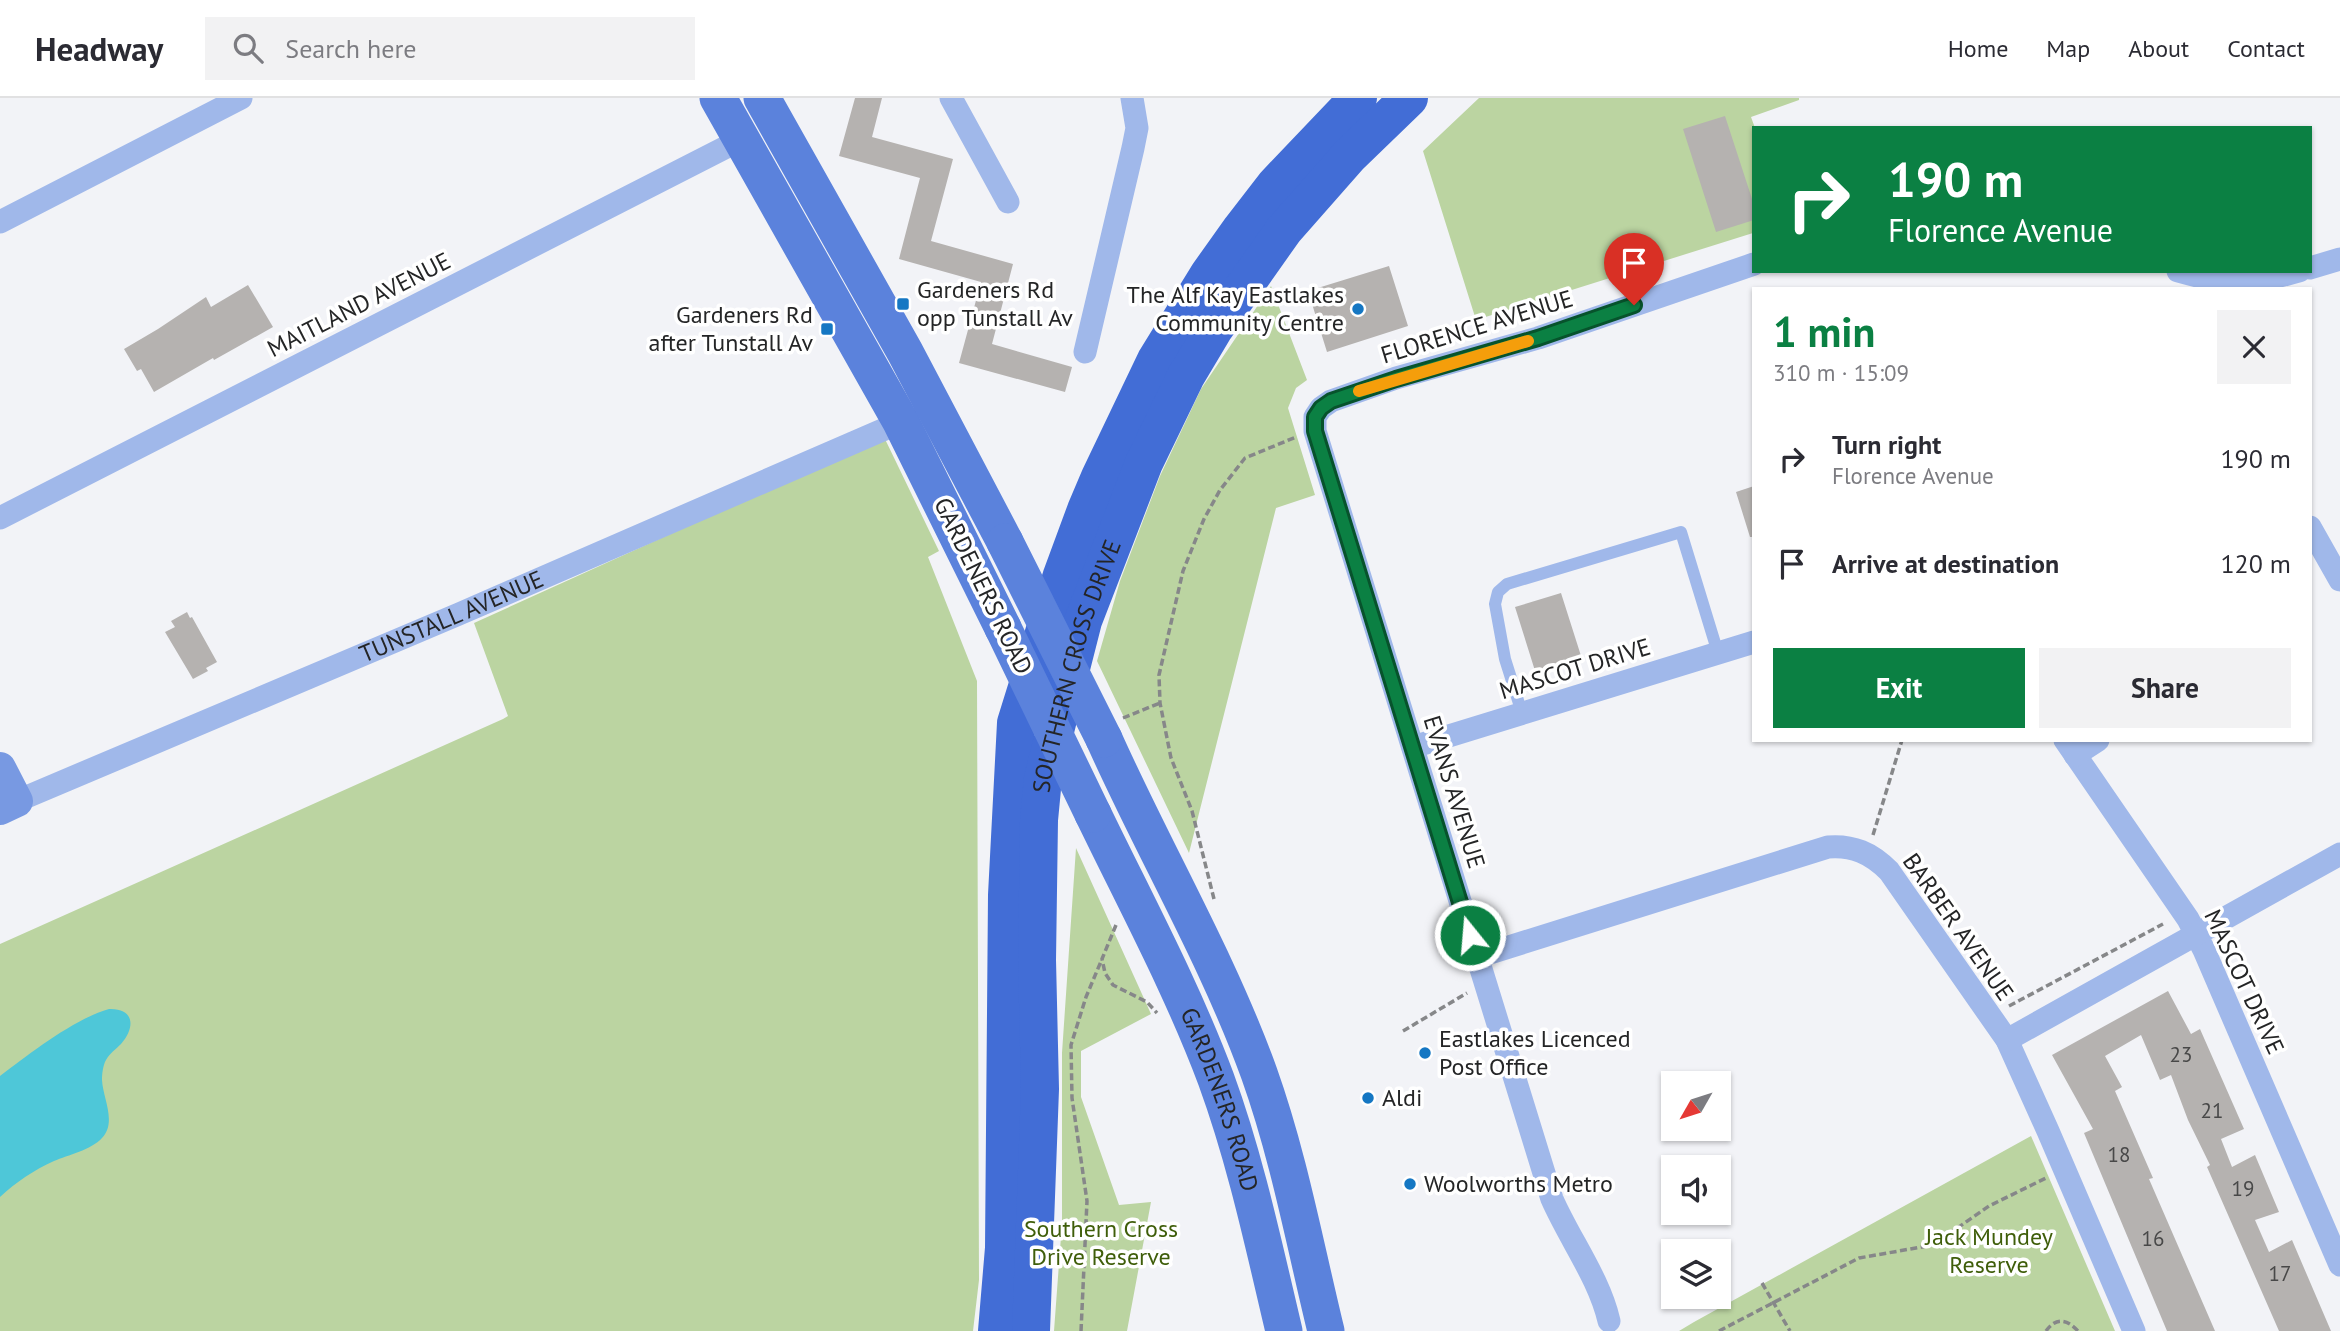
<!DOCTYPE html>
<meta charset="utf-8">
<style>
:root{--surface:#fff;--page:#f2f2f3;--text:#2b2b33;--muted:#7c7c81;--line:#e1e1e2;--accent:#0b8043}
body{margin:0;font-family:"PT Sans",sans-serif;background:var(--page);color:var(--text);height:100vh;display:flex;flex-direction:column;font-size:26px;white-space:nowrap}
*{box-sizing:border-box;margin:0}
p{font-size:23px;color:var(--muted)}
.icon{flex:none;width:38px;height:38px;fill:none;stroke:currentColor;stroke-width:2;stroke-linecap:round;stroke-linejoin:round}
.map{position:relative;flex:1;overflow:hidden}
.side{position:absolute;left:1752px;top:189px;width:560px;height:455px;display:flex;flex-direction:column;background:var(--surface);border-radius:0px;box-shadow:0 2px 5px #0004}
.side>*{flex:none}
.banner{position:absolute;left:1752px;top:28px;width:560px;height:147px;border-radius:0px;box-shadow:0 2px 5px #0004;background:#0b8043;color:#fff;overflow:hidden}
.needle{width:46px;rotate:231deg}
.fabs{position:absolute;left:1661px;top:973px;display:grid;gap:14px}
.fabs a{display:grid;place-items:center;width:70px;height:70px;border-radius:0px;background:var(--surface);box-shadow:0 2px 5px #0004;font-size:35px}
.pin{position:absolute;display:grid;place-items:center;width:60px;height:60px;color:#fff;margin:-72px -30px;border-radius:50% 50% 50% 0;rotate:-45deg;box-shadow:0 0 7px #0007}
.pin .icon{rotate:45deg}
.me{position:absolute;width:77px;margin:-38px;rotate:343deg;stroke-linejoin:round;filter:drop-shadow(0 0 5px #0008)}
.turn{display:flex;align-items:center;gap:24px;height:147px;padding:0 21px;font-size:32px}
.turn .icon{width:91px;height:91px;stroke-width:2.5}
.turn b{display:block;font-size:49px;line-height:60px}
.round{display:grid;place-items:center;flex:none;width:74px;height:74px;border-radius:0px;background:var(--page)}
.head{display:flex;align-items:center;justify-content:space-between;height:119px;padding:0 21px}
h1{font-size:42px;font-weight:700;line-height:52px;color:var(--accent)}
.action{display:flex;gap:14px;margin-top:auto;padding:14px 21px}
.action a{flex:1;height:80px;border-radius:0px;background:var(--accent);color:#fff;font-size:28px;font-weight:700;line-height:80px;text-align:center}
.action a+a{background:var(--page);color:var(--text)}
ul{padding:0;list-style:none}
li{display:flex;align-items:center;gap:21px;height:105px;padding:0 21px}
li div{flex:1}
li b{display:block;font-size:26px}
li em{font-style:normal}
header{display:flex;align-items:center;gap:42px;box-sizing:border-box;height:98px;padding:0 35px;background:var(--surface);border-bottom:2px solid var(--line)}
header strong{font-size:33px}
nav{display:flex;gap:38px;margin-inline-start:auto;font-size:24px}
.search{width:490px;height:63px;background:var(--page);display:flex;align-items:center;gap:18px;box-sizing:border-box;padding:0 24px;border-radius:0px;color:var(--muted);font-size:26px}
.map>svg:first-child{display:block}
.green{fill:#bbd4a1}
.water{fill:#4ec7d8}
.building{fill:#b5b2b0}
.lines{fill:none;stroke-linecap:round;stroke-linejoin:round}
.path{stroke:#868789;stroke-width:3.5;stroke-dasharray:7 3.5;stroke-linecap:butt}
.lane{stroke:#a0b8ea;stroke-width:12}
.street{stroke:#a0b8ea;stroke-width:23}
.secondary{stroke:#7899e2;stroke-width:32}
.primary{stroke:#5b82dc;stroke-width:37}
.highway{stroke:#426dd6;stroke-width:38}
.primary-bridge{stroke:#5b82dc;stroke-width:37}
.route-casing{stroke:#07532c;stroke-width:18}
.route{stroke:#0b8043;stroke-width:12}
.slow{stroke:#f59e0b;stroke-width:12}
.poi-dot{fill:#1577c3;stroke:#fff;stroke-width:2.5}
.labels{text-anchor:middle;stroke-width:7;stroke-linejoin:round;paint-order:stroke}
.number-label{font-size:21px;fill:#484848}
.poi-label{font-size:24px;fill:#242526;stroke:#fff;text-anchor:start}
.street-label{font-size:24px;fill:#242526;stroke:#fff}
.park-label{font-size:24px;fill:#3f5e0a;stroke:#fff}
</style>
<header>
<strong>Headway</strong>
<div class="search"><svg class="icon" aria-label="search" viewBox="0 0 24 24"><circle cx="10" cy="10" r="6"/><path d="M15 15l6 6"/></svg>Search here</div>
<nav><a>Home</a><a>Map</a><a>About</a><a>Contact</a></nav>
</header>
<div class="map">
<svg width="2340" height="1233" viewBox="0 0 2340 1233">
<rect width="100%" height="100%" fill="#f2f3f7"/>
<path class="green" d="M1479 0H1799V2L1751 19 1755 30 1753 135 1476 222 1423 53Z
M1271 188 1307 282 1296 290 1288 310 1315 397 1276 410 1189 755 1097 563 1120 483 1160 378 1201 291Z
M884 339 939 453 928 459 977 583 979 1182 973 1233H0V846L503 621 508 618 474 525Z
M1076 750 1151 916 1081 953V999L1119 1107 1151 1104 1127 1233H1054L1062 1125V955Z
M2031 1038 2115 1233H1679L1694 1224Z"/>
<path class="water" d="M109 911C134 910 136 929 121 946 116 951 110 955 106 962 103 967 102 976 102 982 103 1001 117 1024 102 1040 91 1052 68 1057 54 1063 34 1072 16 1084 0 1099V978C29 956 74 921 109 911Z"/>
<path class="building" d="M855 0H882L872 39 953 61 931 143 1013 166 992 246 1072 269 1065 294 959 265 981 184 899 161 920 80 839 58Z
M1725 18 1754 107V122L1716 134 1683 31Z
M1389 168 1408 228 1327 254 1308 193Z
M248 187 273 229 214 262 213 260 154 294 141 271 137 273 124 251 158 231 206 199 211 209Z
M1754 388V439H1750L1736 394Z
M1561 495 1582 561 1536 576 1515 509Z
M187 514 190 520 192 519 217 564 206 570 208 573 193 581 165 534 175 529 171 523Z
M2168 893 2191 936 2200 931 2244 1031 2221 1041 2232 1069 2255 1057 2279 1114 2255 1122 2269 1154 2292 1142 2331 1233H2279L2207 1069 2210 1067 2188 1022 2171 977 2160 982 2141 937 2105 958 2122 989 2115 993 2153 1080 2149 1081 2215 1233H2167L2084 1035 2093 1031 2052 957Z"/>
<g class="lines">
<path class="path" d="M1123 620 1160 605
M1873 737 1902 642
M1214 801 1192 713 1171 660 1160 605 1159 577 1183 473 1204 421 1220 392 1245 360 1296 339
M1116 827 1102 861 1105 875 1113 887 1147 904 1157 915
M2009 908 2163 826
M1403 933 1467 895
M1762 1185 1790 1233
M1081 1233 1087 1103 1072 1000 1071 947 1086 899 1102 861
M1719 1233 1859 1160 1933 1147 1989 1108 2046 1080
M2046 1233C2056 1219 2067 1221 2078 1233"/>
<path class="lane" d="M1522 615 1505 561 1495 506 1498 494 1507 486 1681 434 1718 555"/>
<g class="street">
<path d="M951 0 1008 104"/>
<path d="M0 124 241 0"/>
<path d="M2310 170 2340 161"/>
<path d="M2178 173C2232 188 2245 188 2299 173"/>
<path d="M1085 254 1133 50 1137 30 1132 0"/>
<path d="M0 420 742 41"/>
<path d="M2310 429 2340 482"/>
<path d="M2065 642 2188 821 2204 852 2340 1167"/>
<path d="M1413 649 1754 544"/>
<path d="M2075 657 2098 642"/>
<path id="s1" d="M17 703 459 516 901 324"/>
<path d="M1477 859 1828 749C1853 747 1871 755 1889 773L2007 942 2048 1033 2134 1233"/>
<path d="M2007 942 2340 756"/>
<path d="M1609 1223C1599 1180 1570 1142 1552 1101L1315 333V319L1321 310 1331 303 1396 280 1538 240 1754 166"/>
</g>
<path class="secondary" d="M0 670 17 703 0 711"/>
<g class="primary">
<path d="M718 0 901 324 1003 530"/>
<path d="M762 0 905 254 1005 444"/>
<path d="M1104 641C1154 753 1217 859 1259 975 1289 1059 1305 1147 1326 1233"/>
<path id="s2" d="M1093 716C1135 803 1182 890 1216 981 1246 1063 1264 1149 1284 1233"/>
</g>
<g class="highway">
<path d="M997 1233 1004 1150 1007 797 1016 625 1062 477 1086 412 1100 379 1156 262 1209 176 1241 131 1275 87 1358 0"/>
<path id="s3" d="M1031 1233 1040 991 1037 862 1039 722 1043 680 1083 523 1144 365 1186 278 1214 231 1284 132 1350 57 1409 0"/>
</g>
<path class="primary-bridge" d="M1005 444 1104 641
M1003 530 1093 716"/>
</g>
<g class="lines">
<defs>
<path id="route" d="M1470 837 1315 333V319L1321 310 1331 303 1396 281 1538 240 1634 207"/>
</defs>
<use href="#route" class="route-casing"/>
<use href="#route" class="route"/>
<path class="slow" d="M1359 293 1528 243"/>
</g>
<g class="poi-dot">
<rect x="896" y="199" width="14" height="14" rx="3.5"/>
<circle cx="1358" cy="211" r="7"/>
<rect x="820" y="224" width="14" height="14" rx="3.5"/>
<circle cx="1425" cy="955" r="7"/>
<circle cx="1368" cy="1000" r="7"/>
<circle cx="1410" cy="1086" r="7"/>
</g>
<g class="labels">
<g class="number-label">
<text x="2181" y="964">23</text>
<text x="2212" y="1020">21</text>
<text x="2119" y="1064">18</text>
<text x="2243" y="1098">19</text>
<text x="2153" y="1148">16</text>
<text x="2280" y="1183">17</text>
</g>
<g class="poi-label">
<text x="917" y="200">Gardeners Rd<tspan x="917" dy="28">opp Tunstall Av</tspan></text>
<text x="1344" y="205" text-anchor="end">The Alf Kay Eastlakes<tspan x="1344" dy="28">Community Centre</tspan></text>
<text x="813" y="225" text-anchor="end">Gardeners Rd<tspan x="813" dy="28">after Tunstall Av</tspan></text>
<text x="1439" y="949">Eastlakes Licenced<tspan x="1439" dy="28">Post Office</tspan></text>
<text x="1382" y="1008">Aldi</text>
<text x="1424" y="1094">Woolworths Metro</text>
</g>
<g class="street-label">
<text transform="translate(359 207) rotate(-27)" y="8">MAITLAND AVENUE</text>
<text transform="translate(1477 229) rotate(-17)" y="8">FLORENCE AVENUE</text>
<text transform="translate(983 488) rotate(64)" y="8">GARDENERS ROAD</text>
<text dy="8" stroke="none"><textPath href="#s1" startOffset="472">TUNSTALL AVENUE</textPath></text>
<text dy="8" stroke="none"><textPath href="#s3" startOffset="670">SOUTHERN CROSS DRIVE</textPath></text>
<text transform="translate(1575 571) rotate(-17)" y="8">MASCOT DRIVE</text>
<text transform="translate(1454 694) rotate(73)" y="8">EVANS AVENUE</text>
<text transform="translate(1958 829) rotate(55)" y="8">BARBER AVENUE</text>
<text transform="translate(2244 884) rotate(65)" y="8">MASCOT DRIVE</text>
<text dy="8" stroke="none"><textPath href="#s2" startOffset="313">GARDENERS ROAD</textPath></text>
</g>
<g class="park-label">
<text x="1101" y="1139">Southern Cross<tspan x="1101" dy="28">Drive Reserve</tspan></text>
<text x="1989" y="1147">Jack Mundey<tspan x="1989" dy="28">Reserve</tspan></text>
</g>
</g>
</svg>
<div class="fabs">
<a><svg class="needle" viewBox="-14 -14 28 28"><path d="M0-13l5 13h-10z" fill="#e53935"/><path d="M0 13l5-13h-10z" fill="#7c7c81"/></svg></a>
<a><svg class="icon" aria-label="sound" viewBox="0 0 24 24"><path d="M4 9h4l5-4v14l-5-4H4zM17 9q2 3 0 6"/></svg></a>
<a><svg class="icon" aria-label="layers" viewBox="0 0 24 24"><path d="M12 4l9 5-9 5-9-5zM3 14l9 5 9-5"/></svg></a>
</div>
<div class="pin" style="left:1634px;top:207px;background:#d93025"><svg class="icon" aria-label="arrive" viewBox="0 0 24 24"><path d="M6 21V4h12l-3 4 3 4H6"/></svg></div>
<svg class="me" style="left:1470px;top:837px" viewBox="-20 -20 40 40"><circle r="17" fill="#0b8043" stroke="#fff" stroke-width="3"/><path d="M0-11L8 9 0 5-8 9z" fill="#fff"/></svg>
<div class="banner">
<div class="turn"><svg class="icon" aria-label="right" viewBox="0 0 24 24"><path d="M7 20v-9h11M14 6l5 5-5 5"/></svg><div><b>190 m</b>Florence Avenue</div></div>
</div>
<section class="side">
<div class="head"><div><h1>1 min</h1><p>310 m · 15:09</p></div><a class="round"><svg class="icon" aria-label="close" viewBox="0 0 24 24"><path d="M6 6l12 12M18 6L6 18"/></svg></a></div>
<ul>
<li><svg class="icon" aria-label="right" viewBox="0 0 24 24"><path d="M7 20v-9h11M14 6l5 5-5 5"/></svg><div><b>Turn right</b><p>Florence Avenue</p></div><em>190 m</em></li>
<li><svg class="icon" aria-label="arrive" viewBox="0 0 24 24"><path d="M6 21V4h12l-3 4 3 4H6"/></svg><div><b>Arrive at destination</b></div><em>120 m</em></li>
</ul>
<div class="action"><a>Exit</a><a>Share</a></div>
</section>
</div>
